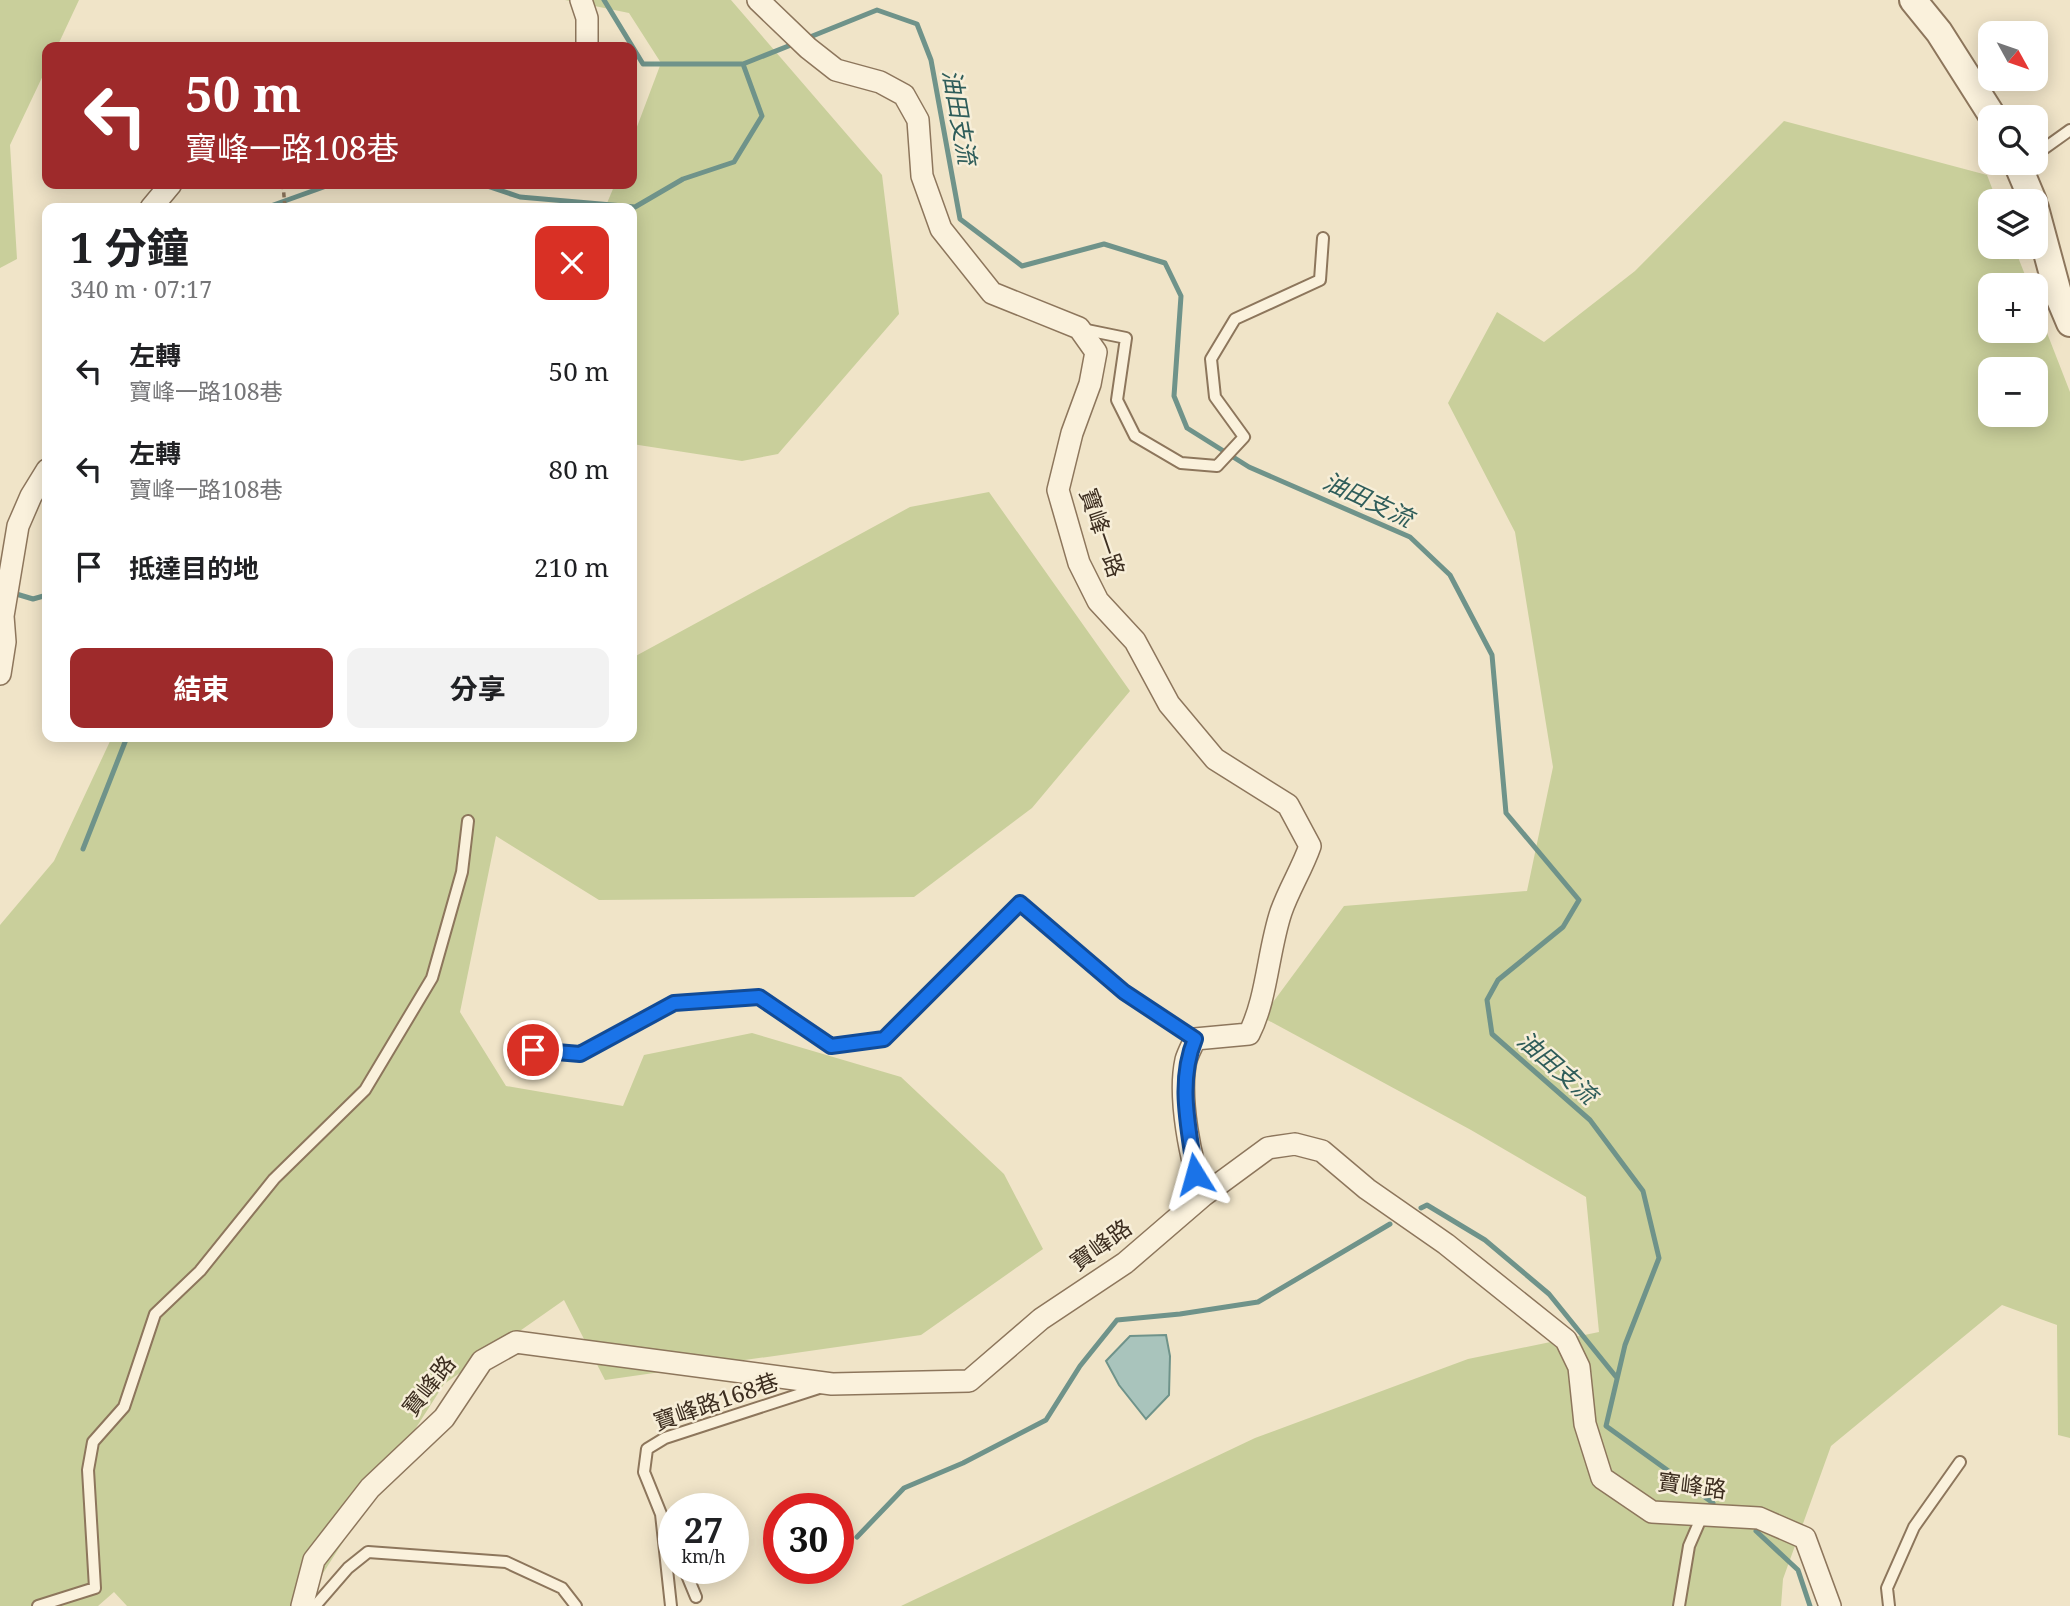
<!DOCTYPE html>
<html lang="zh-TW">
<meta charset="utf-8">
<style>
:root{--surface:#fff;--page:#f2f2f2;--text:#202124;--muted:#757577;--accent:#9e2a2b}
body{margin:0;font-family:"Noto Serif","Noto Sans TC",serif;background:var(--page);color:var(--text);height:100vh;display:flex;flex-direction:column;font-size:26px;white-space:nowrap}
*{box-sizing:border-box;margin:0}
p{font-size:23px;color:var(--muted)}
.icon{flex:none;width:38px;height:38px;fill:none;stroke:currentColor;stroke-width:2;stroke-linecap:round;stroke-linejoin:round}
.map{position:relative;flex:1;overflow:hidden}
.side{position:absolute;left:42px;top:203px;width:595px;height:539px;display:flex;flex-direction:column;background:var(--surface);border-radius:14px;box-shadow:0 4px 18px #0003}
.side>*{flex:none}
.top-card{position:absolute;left:42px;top:42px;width:595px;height:147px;border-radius:14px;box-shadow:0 4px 18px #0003;background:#9e2a2b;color:#fff;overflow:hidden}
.needle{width:46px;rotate:130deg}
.tools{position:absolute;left:1978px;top:21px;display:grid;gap:14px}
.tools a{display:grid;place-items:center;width:70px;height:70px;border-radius:14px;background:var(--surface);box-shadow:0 4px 18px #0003;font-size:35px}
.speed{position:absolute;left:658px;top:1493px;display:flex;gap:14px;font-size:35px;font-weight:700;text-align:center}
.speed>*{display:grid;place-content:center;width:91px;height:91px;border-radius:50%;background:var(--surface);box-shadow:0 4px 18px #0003;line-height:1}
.speed small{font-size:18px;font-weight:400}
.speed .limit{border:10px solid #d22;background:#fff;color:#111}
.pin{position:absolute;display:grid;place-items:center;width:60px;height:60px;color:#fff;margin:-30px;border:4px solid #fff;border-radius:50%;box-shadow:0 2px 7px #0007}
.me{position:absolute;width:77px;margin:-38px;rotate:352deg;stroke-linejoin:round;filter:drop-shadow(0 0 5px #0008)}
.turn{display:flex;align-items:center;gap:24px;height:147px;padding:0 28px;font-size:32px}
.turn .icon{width:91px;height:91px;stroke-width:2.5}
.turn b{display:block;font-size:49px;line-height:60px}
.round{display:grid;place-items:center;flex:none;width:74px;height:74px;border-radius:14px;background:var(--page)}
.overview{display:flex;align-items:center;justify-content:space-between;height:119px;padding:0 28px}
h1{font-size:42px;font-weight:700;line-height:52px}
.button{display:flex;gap:14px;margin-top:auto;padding:14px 28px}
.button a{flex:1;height:80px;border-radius:14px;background:var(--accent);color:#fff;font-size:28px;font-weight:700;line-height:80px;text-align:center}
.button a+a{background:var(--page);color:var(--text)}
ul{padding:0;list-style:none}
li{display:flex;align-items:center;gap:21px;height:98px;padding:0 28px}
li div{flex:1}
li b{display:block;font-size:26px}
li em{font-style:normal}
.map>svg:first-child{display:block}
.green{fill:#c9cf9b;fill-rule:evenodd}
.water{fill:#a9c4bc;stroke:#6f938a;stroke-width:2}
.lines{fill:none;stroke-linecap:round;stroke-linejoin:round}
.stream{stroke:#6f938a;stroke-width:5}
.service-casing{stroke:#8d765c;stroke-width:14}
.minor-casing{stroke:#8d765c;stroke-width:24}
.tertiary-casing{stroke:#8d765c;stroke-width:30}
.path{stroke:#8d765c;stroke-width:3.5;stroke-dasharray:5 3.5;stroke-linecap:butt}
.service{stroke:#faf1dc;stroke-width:10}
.minor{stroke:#faf1dc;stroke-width:21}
.tertiary{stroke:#faf1dc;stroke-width:26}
.route-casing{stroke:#114b97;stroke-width:18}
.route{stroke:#1a73e8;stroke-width:12}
.labels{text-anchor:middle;stroke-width:5;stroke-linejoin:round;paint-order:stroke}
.street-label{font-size:23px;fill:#3d2e20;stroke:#f7eed8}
.water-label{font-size:24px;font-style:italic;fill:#2f5d5a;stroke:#f7eed8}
</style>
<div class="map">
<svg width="2070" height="1606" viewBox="0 0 2070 1606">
<rect width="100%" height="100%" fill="#f0e4c8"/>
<path class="green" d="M0 0H79L57 47H47V67L10 145 17 259 0 268Z
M565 0H731L882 175 899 314 778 454 742 461 632 444V208H605L615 184H632V140L661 63 629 13Z
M1784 121 1987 175 1997 201H1990V247H2014L2029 285H1990V331H2035V302L2070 392V1438L2058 1435 2057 1325 2002 1305 1831 1446 1783 1579 1781 1606H901L1255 1438 1468 1359 1599 1332 1586 1197 1471 1130 1262 1017 1344 906 1527 891 1553 767 1515 532 1448 403 1497 312 1544 342 1635 271ZM1990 369H2035V415H1990Z
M989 492 1130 691 1032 808 914 897 599 900 496 836 460 1012 506 1086 623 1106 644 1055 752 1033 901 1077 1004 1174 1043 1249 921 1335 605 1380 564 1300 444 1384 302 1606H127L114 1592 98 1606H0V925L54 861 112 737H632V658L910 507Z"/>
<path class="water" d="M1166 1335 1170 1356 1169 1395 1146 1419 1119 1385 1106 1361 1130 1336Z"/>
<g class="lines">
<path class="stream" d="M604 0 643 64H743L796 43
M805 39 877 10 917 24 931 60 960 219 1022 266 1104 244 1165 263 1181 296 1174 396 1187 428 1249 467 1410 537 1450 575 1492 655 1506 813 1579 900 1563 927 1498 980 1487 1000 1492 1034 1590 1120 1643 1191 1659 1258 1625 1345 1606 1426 1713 1503
M481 184 520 197 635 207 683 179 734 162 762 116 743 64
M265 208 332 184
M13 593 33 599 47 595
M83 849 127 737
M1421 1208 1427 1205 1485 1240 1549 1294 1617 1378
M1756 1531 1798 1570 1810 1606
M857 1537 904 1488 963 1463 1046 1420 1080 1366 1117 1320 1180 1314 1258 1302 1390 1224"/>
<defs>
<path id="service" d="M2035 155 2070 130
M1082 329 1126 338 1117 400 1135 436 1181 463 1217 466 1244 437 1215 397 1211 359 1235 319 1320 280 1323 238
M533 1050 580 1054 674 1003 759 997 831 1046 884 1039 1020 903 1124 992 1195 1039
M666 1526 674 1544
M684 1568 696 1597
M38 1606 95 1588 88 1470 93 1442 124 1407 155 1314 200 1271 274 1179 365 1090 432 978 462 872 468 821
M315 1606 348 1568 368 1552 506 1562 562 1588 576 1606
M671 1606 661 1514 644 1472 647 1449 665 1438 822 1387
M1679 1606 1689 1546 1702 1516
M1889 1606 1887 1588 1914 1527 1960 1462"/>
<path id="minor" d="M581 0 587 18V47
M758 0 808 48 836 70 880 82 904 95 918 120 922 176 941 229 992 293 1079 328 1096 352 1090 384 1072 433 1058 490 1079 563 1098 601 1135 641 1169 704 1215 759 1288 805 1310 846C1302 869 1289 889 1281 912 1268 951 1267 999 1249 1034L1195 1039C1192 1046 1188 1053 1186 1060 1178 1096 1190 1162 1204 1195
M151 208 171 184
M0 674 5 642 3 616 18 526 31 496 47 470
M302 1606 314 1560 370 1488 444 1418 482 1361 516 1342 832 1384 969 1381 1041 1319 1125 1263 1204 1195 1268 1148 1295 1144 1322 1151 1367 1189 1446 1244 1566 1340 1579 1367 1585 1424 1602 1478 1652 1512 1759 1518 1805 1538 1830 1606"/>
<path id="tertiary" d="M1913 0 1939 32 1993 117
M2017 163 2033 201
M2035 208 2059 297 2070 323"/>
</defs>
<use href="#service" class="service-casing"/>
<use href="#minor" class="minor-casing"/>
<use href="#tertiary" class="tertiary-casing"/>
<path class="path" d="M283 184 285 208"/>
<use href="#service" class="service"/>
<use href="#minor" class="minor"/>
<use href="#tertiary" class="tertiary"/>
</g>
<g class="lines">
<defs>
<path id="route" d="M533 1050 580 1054 674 1003 759 997 831 1046 884 1039 1020 903 1124 992 1195 1039C1177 1083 1189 1128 1195 1174"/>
</defs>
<use href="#route" class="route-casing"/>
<use href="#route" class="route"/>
</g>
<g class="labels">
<g class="street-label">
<text transform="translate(1102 533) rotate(71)" y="8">寶峰一路</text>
<text transform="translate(1101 1245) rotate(-36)" y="8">寶峰路</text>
<text transform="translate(429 1386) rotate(-52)" y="8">寶峰路</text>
<text transform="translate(716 1402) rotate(-19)" y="8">寶峰路168巷</text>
<text transform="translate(1692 1486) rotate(7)" y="8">寶峰路</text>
</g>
<g class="water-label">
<text transform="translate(959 117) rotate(80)" y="8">油田支流</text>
<text transform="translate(1368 500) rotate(25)" y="8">油田支流</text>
<text transform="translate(1557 1068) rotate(41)" y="8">油田支流</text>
</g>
</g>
</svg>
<div class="tools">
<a><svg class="needle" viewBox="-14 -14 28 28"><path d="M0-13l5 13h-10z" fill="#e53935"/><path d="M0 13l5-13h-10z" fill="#757577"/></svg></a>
<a><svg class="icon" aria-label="search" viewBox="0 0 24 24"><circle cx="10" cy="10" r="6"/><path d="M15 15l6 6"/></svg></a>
<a><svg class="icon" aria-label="layers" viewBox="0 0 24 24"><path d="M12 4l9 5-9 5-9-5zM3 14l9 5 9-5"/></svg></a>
<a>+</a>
<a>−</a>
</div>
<div class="speed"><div>27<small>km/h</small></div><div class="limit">30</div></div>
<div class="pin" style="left:533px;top:1050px;background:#d93025"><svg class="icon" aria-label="arrive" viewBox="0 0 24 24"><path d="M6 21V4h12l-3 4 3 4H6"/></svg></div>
<svg class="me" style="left:1195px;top:1174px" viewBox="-20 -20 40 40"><path d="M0-17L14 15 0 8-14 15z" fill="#1a73e8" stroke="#fff" stroke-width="4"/></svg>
<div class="top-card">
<div class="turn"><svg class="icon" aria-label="left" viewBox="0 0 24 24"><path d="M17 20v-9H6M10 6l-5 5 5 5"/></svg><div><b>50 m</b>寶峰一路108巷</div></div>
</div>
<section class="side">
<div class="overview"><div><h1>1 分鐘</h1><p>340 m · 07:17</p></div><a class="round" style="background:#d93025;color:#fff"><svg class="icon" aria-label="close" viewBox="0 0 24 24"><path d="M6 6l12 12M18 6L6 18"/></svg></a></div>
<ul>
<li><svg class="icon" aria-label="left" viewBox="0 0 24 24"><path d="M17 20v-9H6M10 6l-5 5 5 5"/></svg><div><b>左轉</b><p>寶峰一路108巷</p></div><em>50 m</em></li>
<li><svg class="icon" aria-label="left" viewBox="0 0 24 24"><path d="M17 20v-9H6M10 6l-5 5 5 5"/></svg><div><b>左轉</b><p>寶峰一路108巷</p></div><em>80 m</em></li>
<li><svg class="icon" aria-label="arrive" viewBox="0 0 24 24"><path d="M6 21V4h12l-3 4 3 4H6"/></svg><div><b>抵達目的地</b></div><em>210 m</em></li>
</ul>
<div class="button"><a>結束</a><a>分享</a></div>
</section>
</div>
